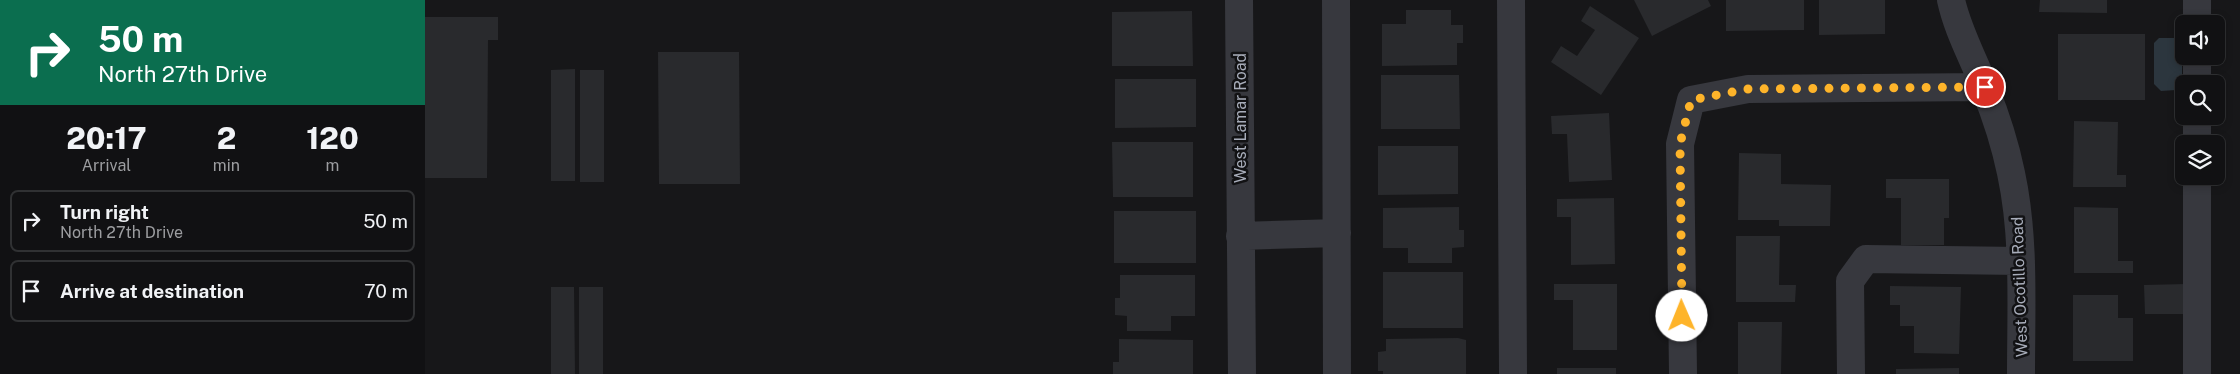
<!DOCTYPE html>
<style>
:root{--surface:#111113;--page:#1e1f21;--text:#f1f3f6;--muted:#9c9da0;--line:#303133}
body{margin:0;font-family:"Public Sans",sans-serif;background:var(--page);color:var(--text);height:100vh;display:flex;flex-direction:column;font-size:19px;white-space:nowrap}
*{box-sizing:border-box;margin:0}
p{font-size:16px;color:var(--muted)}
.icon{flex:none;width:28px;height:28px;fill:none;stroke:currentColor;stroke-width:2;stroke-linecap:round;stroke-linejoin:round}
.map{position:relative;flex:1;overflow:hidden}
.drawer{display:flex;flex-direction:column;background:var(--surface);width:425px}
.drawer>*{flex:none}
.top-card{background:#0b6e4f;color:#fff;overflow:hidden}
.controls{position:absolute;left:1750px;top:15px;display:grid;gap:10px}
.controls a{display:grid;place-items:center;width:50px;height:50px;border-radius:8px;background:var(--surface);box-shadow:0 2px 8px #0003,0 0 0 1px var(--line);font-size:25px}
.pin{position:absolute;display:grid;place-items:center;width:42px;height:42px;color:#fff;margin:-21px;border:2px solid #fff;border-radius:50%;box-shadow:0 1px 5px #0007}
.me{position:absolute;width:55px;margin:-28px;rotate:359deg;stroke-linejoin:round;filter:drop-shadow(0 0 4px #0008)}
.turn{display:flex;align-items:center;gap:18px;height:105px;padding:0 15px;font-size:22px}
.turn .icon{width:65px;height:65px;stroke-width:2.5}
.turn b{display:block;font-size:35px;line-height:42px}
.eta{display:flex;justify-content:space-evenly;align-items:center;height:85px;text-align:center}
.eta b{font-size:30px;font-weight:800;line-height:35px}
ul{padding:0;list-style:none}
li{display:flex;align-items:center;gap:15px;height:62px;margin:0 10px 8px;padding:0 5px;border:2px solid var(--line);border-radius:8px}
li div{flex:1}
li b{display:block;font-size:19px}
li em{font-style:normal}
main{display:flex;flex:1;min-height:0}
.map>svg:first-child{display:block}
.water{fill:#2c363e}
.building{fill:#292a2d}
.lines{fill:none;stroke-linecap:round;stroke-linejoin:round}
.minor{stroke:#37383e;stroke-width:28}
.route{stroke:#feb42a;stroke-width:9;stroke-dasharray:0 16.2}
.labels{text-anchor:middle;stroke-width:5;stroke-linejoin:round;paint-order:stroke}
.street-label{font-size:16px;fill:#a8adba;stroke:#121214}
</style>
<main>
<section class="drawer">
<div class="top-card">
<div class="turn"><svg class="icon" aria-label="right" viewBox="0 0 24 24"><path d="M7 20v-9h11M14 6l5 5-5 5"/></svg><div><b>50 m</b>North 27th Drive</div></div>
</div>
<div class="eta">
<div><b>20:17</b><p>Arrival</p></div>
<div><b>2</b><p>min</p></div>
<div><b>120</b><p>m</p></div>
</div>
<ul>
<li><svg class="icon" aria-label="right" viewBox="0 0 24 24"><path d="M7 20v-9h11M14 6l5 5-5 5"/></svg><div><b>Turn right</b><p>North 27th Drive</p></div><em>50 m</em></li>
<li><svg class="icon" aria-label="arrive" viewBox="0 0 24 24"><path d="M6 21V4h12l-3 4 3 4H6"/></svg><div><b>Arrive at destination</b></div><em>70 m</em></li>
</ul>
</section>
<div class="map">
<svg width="1815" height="374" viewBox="0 0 1815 374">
<rect width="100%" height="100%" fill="#171719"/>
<path class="water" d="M1734 38H1751L1757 44V84L1751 90 1736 91 1729 84V43Z"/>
<path class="building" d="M1209 0H1283L1286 6 1227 36Z
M1301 0H1379V30L1301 31Z
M1394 0H1460V34L1394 35Z
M1615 0H1682V13L1614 12Z
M1165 6 1214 38 1176 95 1126 62 1136 46 1152 56 1170 30 1156 21Z
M981 10H1026V25H1038V43H1032V65L957 66V24H981Z
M767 11 768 66H687V12Z
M0 17H73V40H63L62 178H0Z
M1633 34H1720V100H1633Z
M233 52H314L315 184H234Z
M150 69V181H126V70Z
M155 70H179V182H155Z
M956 75H1034L1035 129H956Z
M690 79H771V127L690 128Z
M1184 113 1187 180 1144 182 1142 134H1127L1126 116Z
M1649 121 1693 122 1692 175H1701V187H1648Z
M687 142H768V197H688Z
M953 146H1033V194L953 195Z
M1314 153 1356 154V184L1406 185 1405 226H1354V220H1313Z
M1461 179H1524V218H1519V245H1476V198H1461Z
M1189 198 1190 264 1146 265V217H1132V199Z
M1034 207V230H1039V247L1027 248V263H983V248H958V208Z
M1649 207 1693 208V261H1708V273H1649Z
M689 211H771V263H689Z
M1311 236H1355L1354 285H1371L1370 302H1311Z
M958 272H1038V328H958Z
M695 275H770V316H746V331H702V316L690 315V298H695Z
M1129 284H1192V350H1148V300H1129Z
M1761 284 1762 314H1720L1719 285Z
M1465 286 1536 287 1534 354 1489 353V326H1475V305H1465Z
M126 287H149L150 374H126Z
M154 287H178V374H154Z
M1648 295H1693V318H1708V361H1648Z
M1313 322H1357L1356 374H1313Z
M1033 338 1041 340V374H958V371H953V352L961 351V339Z
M694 339 768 340V374H688V362H694Z
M1132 368H1191V374H1132Z
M1534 368V374H1471V369Z"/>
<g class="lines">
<path class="minor" d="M814 0 817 374
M911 0 912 374
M1086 0 1088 374
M1526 0C1533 32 1549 59 1560 89 1571 116 1580 144 1586 173 1600 238 1596 307 1596 374
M1772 0V24
M1772 56V84
M1772 116V144
M1772 176V374
M815 236 912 233
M1258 374 1255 144 1266 100 1323 89 1560 87
M1426 374 1425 281 1441 259 1596 261"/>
</g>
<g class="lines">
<path class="route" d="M1257 316 1255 144 1266 100 1323 89 1560 87"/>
</g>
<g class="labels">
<g class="street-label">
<text transform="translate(815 118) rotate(-90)" y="6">West Lamar Road</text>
<text transform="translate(1594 287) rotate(-92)" y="6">West Ocotillo Road</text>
</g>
</g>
</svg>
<div class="controls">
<a><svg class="icon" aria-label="sound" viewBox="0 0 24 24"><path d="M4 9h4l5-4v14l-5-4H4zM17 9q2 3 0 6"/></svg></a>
<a><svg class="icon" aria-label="search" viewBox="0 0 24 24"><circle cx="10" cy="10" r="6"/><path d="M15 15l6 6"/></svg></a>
<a><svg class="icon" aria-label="layers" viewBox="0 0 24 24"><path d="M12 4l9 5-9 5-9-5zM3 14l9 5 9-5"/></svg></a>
</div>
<div class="pin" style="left:1560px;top:87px;background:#d93025"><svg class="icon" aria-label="arrive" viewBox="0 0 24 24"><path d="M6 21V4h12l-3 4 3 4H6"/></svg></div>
<svg class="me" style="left:1257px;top:316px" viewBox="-20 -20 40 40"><circle r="19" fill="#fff"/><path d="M0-13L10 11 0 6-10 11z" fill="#feb42a"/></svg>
</div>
</main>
